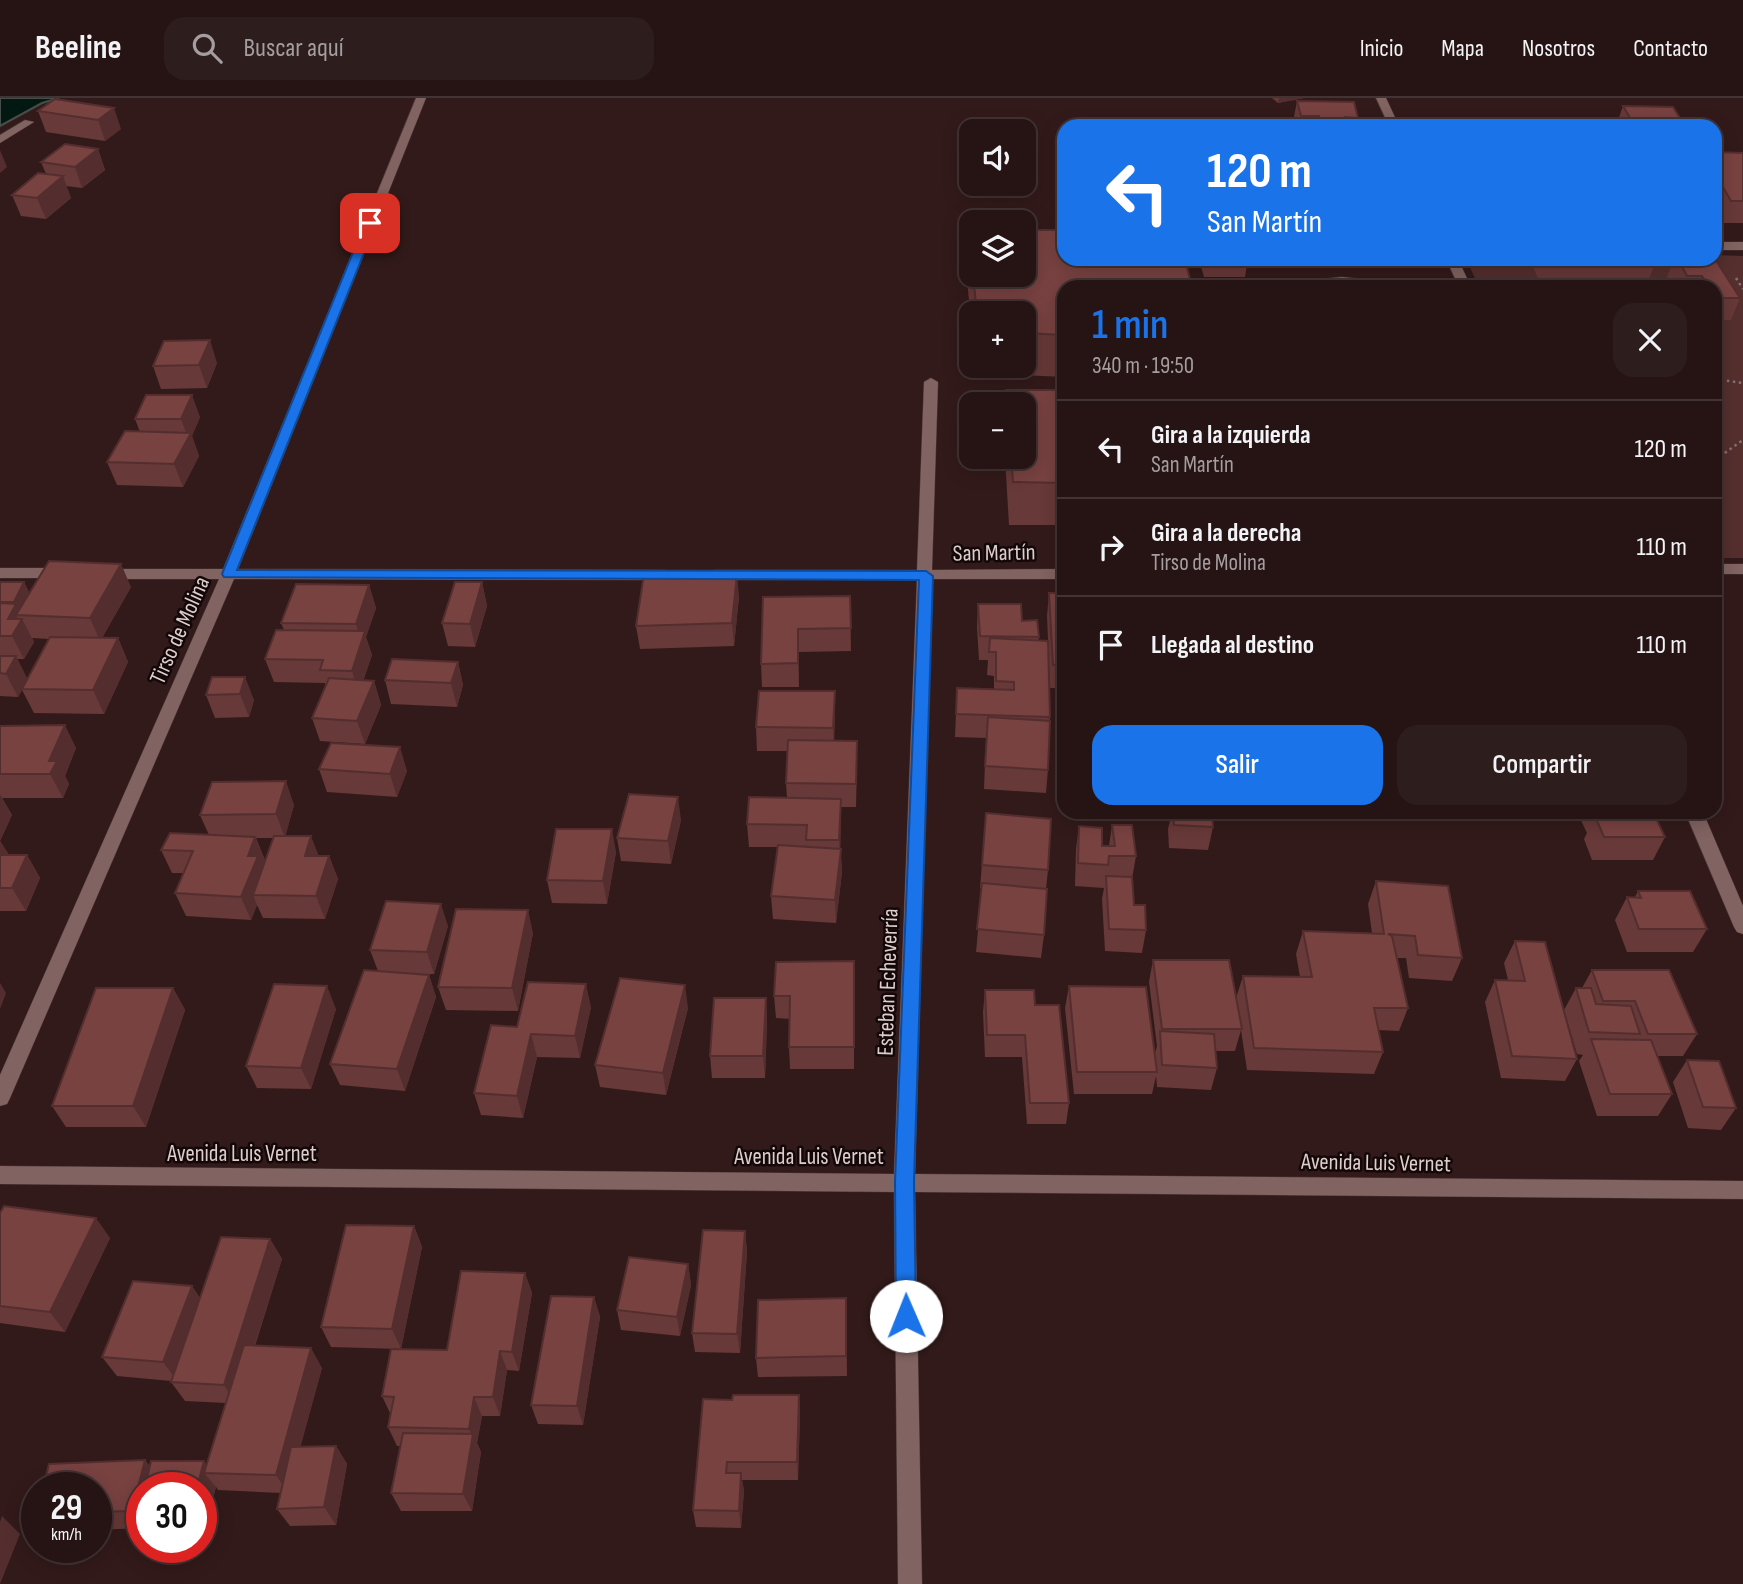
<!DOCTYPE html>
<html lang="es">
<meta charset="utf-8">
<style>
:root{--surface:#261414;--page:#2e1d1d;--text:#f1f3f6;--muted:#a49ea0;--line:#423334;--accent:#1a73e8}
body{margin:0;font-family:"Sofia Sans Condensed",sans-serif;background:var(--page);color:var(--text);height:100vh;display:flex;flex-direction:column;font-size:26px;white-space:nowrap}
*{box-sizing:border-box;margin:0}
p{font-size:23px;color:var(--muted)}
.icon{flex:none;width:38px;height:38px;fill:none;stroke:currentColor;stroke-width:2;stroke-linecap:round;stroke-linejoin:round}
.map{position:relative;flex:1;overflow:hidden}
.sheet{position:absolute;left:1057px;top:182px;width:665px;height:539px;display:flex;flex-direction:column;background:var(--surface);border-radius:21px;box-shadow:0 4px 18px #0003,0 0 0 2px var(--line)}
.sheet>*{flex:none}
.top-card{position:absolute;left:1057px;top:21px;width:665px;height:147px;border-radius:21px;box-shadow:0 4px 18px #0003,0 0 0 2px var(--line);background:#1a73e8;color:#fff;overflow:hidden}
.buttons{position:absolute;left:959px;top:21px;display:grid;gap:14px}
.buttons a{display:grid;place-items:center;width:77px;height:77px;border-radius:14px;background:var(--surface);box-shadow:0 4px 18px #0003,0 0 0 2px var(--line);font-size:35px}
.speed{position:absolute;left:21px;top:1374px;display:flex;gap:14px;font-size:35px;font-weight:700;text-align:center}
.speed>*{display:grid;place-content:center;width:91px;height:91px;border-radius:50%;background:var(--surface);box-shadow:0 4px 18px #0003,0 0 0 2px var(--line);line-height:1}
.speed small{font-size:18px;font-weight:400}
.speed .limit{border:10px solid #d22;background:#fff;color:#111}
.pin{position:absolute;display:grid;place-items:center;width:60px;height:60px;color:#fff;margin:-30px;border-radius:14px;box-shadow:0 4px 10px #0006}
.me{position:absolute;width:77px;margin:-38px;rotate:359deg;stroke-linejoin:round;filter:drop-shadow(0 0 5px #0008)}
.turn{display:flex;align-items:center;gap:24px;height:147px;padding:0 35px;font-size:32px}
.turn .icon{width:91px;height:91px;stroke-width:2.5}
.turn b{display:block;font-size:49px;line-height:60px}
.round{display:grid;place-items:center;flex:none;width:74px;height:74px;border-radius:21px;background:var(--page)}
.headline{display:flex;align-items:center;justify-content:space-between;height:119px;padding:0 35px}
h1{font-size:42px;font-weight:600;line-height:52px;color:var(--accent)}
.primary-button{display:flex;gap:14px;margin-top:auto;padding:14px 35px}
.primary-button a{flex:1;height:80px;border-radius:21px;background:var(--accent);color:#fff;font-size:28px;font-weight:600;line-height:80px;text-align:center}
.primary-button a+a{background:var(--page);color:var(--text)}
ul{padding:0;list-style:none}
li{display:flex;align-items:center;gap:21px;height:98px;padding:0 35px;border-top:2px solid var(--line)}
li div{flex:1}
li b{display:block;font-size:26px}
li em{font-style:normal}
header{display:flex;align-items:center;gap:42px;box-sizing:border-box;height:98px;padding:0 35px;background:var(--surface);border-bottom:2px solid var(--line)}
header strong{font-size:33px}
nav{display:flex;gap:38px;margin-inline-start:auto;font-size:24px}
.search{width:490px;height:63px;background:var(--page);display:flex;align-items:center;gap:18px;box-sizing:border-box;padding:0 24px;border-radius:21px;color:var(--muted);font-size:26px}
.map>svg:first-child{display:block}
.green{fill:#542f2e}
.water{fill:#041812;stroke:#454e4a;stroke-width:2}
.lines{fill:none;stroke-linecap:round;stroke-linejoin:round}
.lane-casing{stroke:#493535;stroke-width:1}
.street-casing{stroke:#493535;stroke-width:1}
.path{stroke:#857070;stroke-width:2.5;stroke-dasharray:2.5 3.5;stroke-linecap:butt}
.lane{fill:#816361;fill-rule:evenodd}
.street{fill:#816361;fill-rule:evenodd}
.wall{fill:#673938;fill-rule:evenodd}
.shaded-wall{fill:#542e2e}
.building{fill:#784241;stroke:#542e2e;stroke-width:2}
.route{fill:#1a73e8;stroke:#114b97;stroke-width:2}
.labels{text-anchor:middle;stroke-width:5;stroke-linejoin:round;paint-order:stroke}
.street-label{font-size:23px;fill:#decdcc;stroke:#130808}
</style>
<header>
<strong>Beeline</strong>
<div class="search"><svg class="icon" aria-label="search" viewBox="0 0 24 24"><circle cx="10" cy="10" r="6"/><path d="M15 15l6 6"/></svg>Buscar aquí</div>
<nav><a>Inicio</a><a>Mapa</a><a>Nosotros</a><a>Contacto</a></nav>
</header>
<div class="map">
<svg width="1743" height="1486" viewBox="0 0 1743 1486">
<rect width="100%" height="100%" fill="#331a1a"/>
<path class="green" d="M1715 157 1743 158V460H1715V189H1479L1467 163 1715 161Z"/>
<path class="water" d="M0 0H59L42 5 0 28Z"/>
<g class="lines">
<defs>
<path id="lane" d="M1342 179 1372 182 1389 189 1342 186 1294 189 1311 182Z"/>
<path id="street" d="M416 0H426L238 471 665 472 672 477 665 482 234 481 10 1000 7 1006 0 1008V977L219 481H101L94 476 101 471H223Z
M1376 0H1386L1399 28H1389Z
M25 22 34 24 0 45V37Z
M1715 144H1743V152H1715Z
M1446 161H1458L1471 189H1459Z
M931 280 938 284 932 472 1064 471V481H932L915 1076 1743 1083V1101L915 1094 922 1486H898L894 1094 0 1086V1068L894 1076 917 481 714 482 707 477 714 472H917L924 284Z
M1715 466H1743V476H1715Z
M0 470H63L70 475 63 480H0Z
M1685 714H1703L1743 808V836L1737 834 1734 829Z"/>
</defs>
<use href="#lane" class="lane-casing"/>
<use href="#street" class="street-casing"/>
<path class="path" d="M1736 180 1743 191
M1715 281 1743 285
M1715 362 1743 342"/>
<use href="#lane" class="lane"/>
<use href="#street" class="street"/>
</g>
<path class="wall" d="M1272 0H1304L1278 5Z
M55 1 121 31 105 43 46 34 38 13Z
M1297 3 1358 20 1356 28H1294L1293 24Z
M1623 8 1685 28H1616Z
M98 51 105 72 82 90 66 88 71 100 46 121 21 118 12 97 46 76 41 64Z
M1715 54 1743 55V125H1723L1715 111Z
M967 132H971V177H1024L1064 189V279L977 275 976 268H1024V215H971V222L966 172Z
M1200 161H1248L1245 179H1204L1200 165Z
M1276 161H1379L1378 165H1278Z
M1534 161H1652L1655 166 1646 188H1627L1624 183 1622 189H1602L1599 184 1598 188 1541 187 1532 167Z
M1674 161H1715L1740 200 1731 222H1715V189H1672L1667 179Z
M217 265 207 290 161 291 153 268Z
M1006 292H1064V427H1009L1005 359H1024V306H1005Z
M200 319 192 338 199 358 183 389 117 387 107 364 140 334 135 321Z
M0 484H24L29 495 131 489 102 540H118L128 564 104 616 34 615 22 592 18 599 0 598ZM32 540 49 541 27 581 17 561H24L34 544Z
M482 484 487 508 475 549 448 548 442 525Z
M369 487 376 510 366 539 372 557 363 583H374L381 607 365 646 320 643 312 620 326 589 325 585 274 584 265 561 284 532 281 525Z
M1049 495H1064V590H1050L1047 518Z
M850 498 851 553 799 554V589H762L761 566 763 499Z
M739 499 734 548 640 551 636 528Z
M978 506 1022 523 1039 539 1038 543 1050 619 1048 672 1046 695 984 691 986 640 955 639 957 590 994 591V578L987 577 988 562H979L977 529Z
M458 564 463 587 457 609 391 606 385 582Z
M212 579 254 602 249 619 215 620 206 597Z
M835 593 834 643 857 666 856 709H841L840 751 842 774 836 825 773 821 771 798 778 749H749L747 726 787 700 786 685 788 653H757L756 629Z
M0 628 76 650 65 678 69 686 63 700H2L12 717 0 743 9 757H27L40 780 26 813H0Z
M319 671 407 673 397 699 327 694Z
M294 707 285 738 318 758H329L338 781 325 821 263 820 257 807 251 822 186 818 175 795 184 775H172L161 752 209 737 200 717ZM256 740H273L263 770 265 762Z
M1172 714H1212L1213 729 1208 752 1169 750 1168 731Z
M1577 714H1648L1665 739 1653 762H1592L1584 741 1587 735Z
M986 715 1048 772 1046 791 1044 837 1041 860 976 854 982 790H980Z
M681 722 671 766 621 763 617 740Z
M1112 727 1136 758 1132 781 1134 807 1146 832 1142 855 1105 853 1102 801 1104 790 1075 788 1076 751 1079 728 1102 748H1109Z
M616 754 607 806 552 805 547 782Z
M1376 783 1462 860 1452 883 1409 880 1406 860H1397L1408 910 1399 933 1378 932 1383 954 1374 976 1247 972 1241 932 1235 953H1215L1217 970 1211 992 1157 989 1156 978 1152 996H1074L1065 910 1069 888 1155 955 1157 948 1149 884 1153 862 1236 900 1243 878 1300 879 1296 856 1303 833 1372 835 1368 806Z
M1638 793 1707 831 1693 854H1627L1615 822 1627 799H1635Z
M448 828 434 876H418L429 877 436 899 405 993 340 987 330 966 378 873 370 852Z
M533 835 518 913 446 912 438 889Z
M1515 843 1577 961 1565 983 1501 980 1485 904 1495 882H1508L1504 865Z
M854 863V971H790L789 949 790 921 776 920 774 898Z
M1592 872 1697 936 1683 958H1658L1672 996 1658 1018H1597L1579 963 1583 957 1577 956 1564 912 1576 890H1582Z
M173 890 185 912 146 1029H66L52 1008Z
M985 892 1035 907 1069 1005 1066 1026H1027L1022 959H985L983 914Z
M766 900 767 923 765 980H712L710 958Z
M591 909 580 960 537 959 523 1020 481 1017 474 995 517 929Z
M688 910 666 997 600 989 595 967Z
M336 911 311 991 257 990 246 968Z
M1687 962 1736 1010 1721 1032 1688 1030 1673 984Z
M0 1115 110 1140 65 1234 0 1225Z
M414 1128 422 1149 401 1251 331 1249 321 1229Z
M745 1133 747 1154 740 1255 695 1254 692 1235Z
M270 1141 282 1161 255 1248 322 1270 300 1349 336 1348 347 1366 336 1427 290 1428 277 1411 281 1395 218 1392 216 1389 207 1424H201V1390H142V1430L96 1432V1390L145 1362 150 1369 207 1366 226 1305 185 1303 171 1284V1283L117 1278 102 1259 192 1188 200 1200Z
M688 1166 691 1187 680 1238 621 1232 617 1212Z
M525 1175 532 1195 519 1273 507 1272 500 1318H482L477 1345 481 1354 472 1413H401L391 1395 401 1348H397L388 1329 390 1315 382 1298 447 1252Z
M594 1199 600 1219 583 1327 538 1326 531 1307Z
M846 1200 847 1278 758 1279 756 1260Z
M799 1297 800 1316 798 1382H742L744 1393 741 1430 696 1429 693 1412 732 1302Z"/>
<path class="shaded-wall" d="M1279 0H1304L1278 5Z
M114 10 121 31 105 43 98 22Z
M98 51 105 72 82 90 75 69Z
M0 52 7 69 0 75Z
M63 78 71 100 46 121 37 100Z
M210 242 217 265 207 290 199 267Z
M192 297 200 319 192 338 199 358 183 389 174 366 188 340 181 321Z
M121 466 131 489 100 543 90 520Z
M737 476 739 499 734 548 732 525Z
M24 484 36 508 16 517 20 525 22 521 34 544 24 561 12 538 8 521 16 507 14 504Z
M482 484 487 508 475 549 470 526Z
M369 487 376 510 366 539 372 557 359 596 352 573 361 543 356 526Z
M798 531 799 554V589L798 565Z
M118 540 128 564 104 616 93 592Z
M16 558 28 582 18 599 6 576Z
M458 564 463 587 457 609 451 585Z
M245 579 254 602 249 619 240 596Z
M374 583 381 607 365 646 357 623Z
M835 593V617L834 653 833 630Z
M65 627 76 650 65 678 69 686 63 700 50 676 49 663Z
M400 649 407 673 397 699 390 676Z
M286 683 294 707 285 740 276 716Z
M0 696 12 717 0 743 11 760 0 780Z
M678 699 681 722 671 766 668 743Z
M841 701V724L840 765 839 742Z
M612 731 616 754 607 806 603 783Z
M311 738 320 761 305 758Z
M255 739 265 762 262 769 267 781 253 797 257 807 251 822 241 799 248 758Z
M841 751 842 774 836 825 835 802Z
M27 757 40 780 26 813 12 790Z
M329 758 338 781 325 821 316 798Z
M441 806 448 828 434 876 427 854Z
M528 812 533 835 518 913 512 890Z
M429 877 436 899 405 993 397 971Z
M0 885 6 895 0 911Z
M586 886 591 909 580 960 575 938Z
M685 887 688 910 666 997 663 975Z
M327 888 336 911 311 991 301 970Z
M173 890 185 912 146 1029 133 1008Z
M766 900 767 923 765 980 763 958Z
M531 936 537 959 523 1020 517 998Z
M96 1120 110 1140 65 1234 50 1214Z
M414 1128 422 1149 401 1251 392 1231Z
M745 1133 747 1154 740 1255 737 1236Z
M270 1141 282 1161 236 1306 224 1287Z
M688 1166 691 1187 680 1238 677 1219Z
M525 1175 532 1195 519 1273 512 1254Z
M192 1188 205 1208 177 1283 163 1264Z
M594 1199 600 1219 583 1327 577 1308Z
M311 1250 322 1270 288 1395 276 1377Z
M500 1253 507 1272 500 1318 493 1299Z
M799 1297 800 1316 798 1382 797 1364Z
M474 1299 482 1318 477 1345 481 1354 472 1413 463 1396 473 1340 469 1331Z
M336 1348 347 1366 336 1427 324 1409Z
M145 1362 160 1380 158 1390H142V1408H140L142 1409V1424L132 1413Z
M204 1363 213 1375H204L216 1389 207 1424 201 1418V1390H197Z
M741 1375 744 1393 741 1430 739 1413Z
M2 1418 20 1436 0 1486V1424Z"/>
<path class="building" d="M55 1 114 10 98 22 38 13Z
M1297 3 1354 4 1358 20 1345 19 1347 28H1321L1319 18H1301Z
M1623 8 1673 9 1685 28H1635Z
M65 46 98 51 75 69 41 64Z
M1715 54 1743 55V103H1731L1715 75Z
M38 75 63 78 37 100 12 97Z
M967 132H971V164Z
M1024 132H1064V161H1185L1192 189H1064V237L1024 235V215H977L973 177H1024Z
M1546 161H1603L1605 166 1549 165Z
M1607 161H1626L1630 168H1610Z
M1632 161H1652L1655 166H1635Z
M1678 161H1715L1740 200H1716L1715 189H1709L1702 178H1687Z
M1354 187 1376 188V189H1354Z
M210 242 199 267 153 268 164 243Z
M1006 292H1064V385L1013 384 1011 359H1024V306H1007Z
M146 297H192L181 321H135Z
M125 333 191 335 174 366 107 364Z
M49 463 121 466 90 520 16 517Z
M644 476H737L732 525 636 528Z
M0 484H24L14 504H0Z
M455 484H482L470 526 442 525Z
M296 486 369 487 356 526 281 525Z
M1049 495H1064V567H1053Z
M850 498 851 530 798 531V565L761 566 763 499Z
M0 505 16 506 8 521H22L12 538H0Z
M978 506H1021L1022 523 1037 522 1039 539 980 538Z
M276 532 365 533 352 573 320 572 323 562 265 561Z
M50 539 118 540 93 592 22 591Z
M990 540 1048 543 1050 619 956 616 957 590 1014 592V584L996 583V554H989Z
M0 558H16L6 576 0 575Z
M392 561 458 564 451 585 385 582Z
M212 579H245L240 596 206 597Z
M329 580 374 583 357 623 312 620Z
M759 593H835L833 630 756 629Z
M988 619 1050 623 1048 672 985 668Z
M65 627 49 663H57L50 676H0V628Z
M788 642 857 643 856 686 786 685Z
M331 645 400 649 390 676 319 671Z
M286 683 276 716 200 717 212 684Z
M629 696 678 699 668 743 617 740Z
M749 699 841 701 839 742H806L807 727 747 726Z
M1173 714H1212L1213 729 1174 727Z
M1599 714H1648L1649 717 1655 718 1665 739H1604L1595 718H1600Z
M986 715 1051 721 1048 772 982 767Z
M1112 727H1132L1136 758H1109L1108 767 1078 765 1079 728 1102 730V748H1115Z
M556 731H612L603 783 547 782Z
M170 735 255 739 248 758H258L241 799 175 795 193 753 161 752Z
M274 738H311L305 758H329L316 798 253 797Z
M778 747 841 751 835 802 771 798Z
M0 757H27L12 790H0Z
M1106 778 1132 779 1134 807H1145L1146 832 1109 831Z
M1376 783 1448 788 1462 860 1418 857 1415 838 1388 836 1392 838 1408 910H1374L1383 954 1254 950 1243 878 1312 879 1303 833 1384 836Z
M982 785 1047 791 1044 837 977 831Z
M1638 793H1690L1707 831H1639L1627 799 1641 800Z
M386 803 441 806 427 854 370 852Z
M456 811 528 812 512 890 438 889Z
M1515 843 1545 844 1577 961 1512 958 1495 882 1525 883Z
M1153 862H1229L1242 931H1162Z
M854 863V949H789L790 898H774L776 864Z
M364 872 429 877 397 971 330 966Z
M1592 872H1669L1697 936H1648L1635 903H1603Z
M620 880 685 887 663 975 595 967Z
M528 884 586 886 575 938 531 936 517 998 474 995 491 927 517 929Z
M274 886 327 888 301 970 246 968Z
M1069 888 1146 889 1157 974H1077Z
M96 890H173L133 1008H52Z
M1576 890H1591L1596 906 1631 908 1640 936 1589 934Z
M985 892H1034L1035 907H1059L1069 1005H1030L1025 937H987Z
M714 900H766L763 958H710Z
M1160 933 1214 936 1217 970 1162 967Z
M1591 941 1651 942 1672 996H1610Z
M1687 962 1719 963 1736 1010 1703 1009Z
M4 1108 96 1120 50 1214 0 1208V1115Z
M346 1127 414 1128 392 1231 321 1229Z
M703 1132 745 1133 737 1236 692 1235Z
M221 1139 270 1141 224 1287 171 1284Z
M629 1159 688 1166 677 1219 617 1212Z
M461 1173 525 1175 512 1254 500 1253 493 1299H474L469 1331 388 1329 394 1299 382 1298 391 1251 447 1252Z
M133 1183 192 1188 163 1264 102 1259Z
M551 1198 594 1199 577 1308 531 1307Z
M846 1200V1258L756 1260 758 1202Z
M244 1247 311 1250 276 1377 204 1375Z
M733 1297H799L797 1364H727L726 1375H741L739 1413 693 1412 703 1301 732 1302Z
M403 1335 473 1336 463 1396 391 1395Z
M336 1348 324 1409 277 1411 291 1349Z
M145 1362 132 1413 96 1414V1390H43L49 1366Z
M151 1363H204L197 1390H145Z"/>
<path class="route" d="M370 122 376 125 237 472 926 473 933 478 914 1084 916 1218 913 1224 906 1227 899 1224 896 1218 895 1084 919 482 224 479 222 476 365 125Z"/>
<g class="labels">
<g class="street-label">
<text transform="translate(994 454) rotate(-1)" y="8">San Martín</text>
<text transform="translate(179 532) rotate(-66)" y="8">Tirso de Molina</text>
<text transform="translate(887 884) rotate(-88)" y="8">Esteban Echeverría</text>
<text x="242" y="1063">Avenida Luis Vernet</text>
<text x="809" y="1066">Avenida Luis Vernet</text>
<text transform="translate(1376 1064) rotate(1)" y="8">Avenida Luis Vernet</text>
</g>
</g>
</svg>
<div class="buttons">
<a><svg class="icon" aria-label="sound" viewBox="0 0 24 24"><path d="M4 9h4l5-4v14l-5-4H4zM17 9q2 3 0 6"/></svg></a>
<a><svg class="icon" aria-label="layers" viewBox="0 0 24 24"><path d="M12 4l9 5-9 5-9-5zM3 14l9 5 9-5"/></svg></a>
<a>+</a>
<a>−</a>
</div>
<div class="speed"><div>29<small>km/h</small></div><div class="limit">30</div></div>
<div class="pin" style="left:370px;top:125px;background:#d93025"><svg class="icon" aria-label="arrive" viewBox="0 0 24 24"><path d="M6 21V4h12l-3 4 3 4H6"/></svg></div>
<svg class="me" style="left:906px;top:1218px" viewBox="-20 -20 40 40"><circle r="19" fill="#fff"/><path d="M0-13L10 11 0 6-10 11z" fill="#1a73e8"/></svg>
<div class="top-card">
<div class="turn"><svg class="icon" aria-label="left" viewBox="0 0 24 24"><path d="M17 20v-9H6M10 6l-5 5 5 5"/></svg><div><b>120 m</b>San Martín</div></div>
</div>
<section class="sheet">
<div class="headline"><div><h1>1 min</h1><p>340 m · 19:50</p></div><a class="round"><svg class="icon" aria-label="close" viewBox="0 0 24 24"><path d="M6 6l12 12M18 6L6 18"/></svg></a></div>
<ul>
<li><svg class="icon" aria-label="left" viewBox="0 0 24 24"><path d="M17 20v-9H6M10 6l-5 5 5 5"/></svg><div><b>Gira a la izquierda</b><p>San Martín</p></div><em>120 m</em></li>
<li><svg class="icon" aria-label="right" viewBox="0 0 24 24"><path d="M7 20v-9h11M14 6l5 5-5 5"/></svg><div><b>Gira a la derecha</b><p>Tirso de Molina</p></div><em>110 m</em></li>
<li><svg class="icon" aria-label="arrive" viewBox="0 0 24 24"><path d="M6 21V4h12l-3 4 3 4H6"/></svg><div><b>Llegada al destino</b></div><em>110 m</em></li>
</ul>
<div class="primary-button"><a>Salir</a><a>Compartir</a></div>
</section>
</div>
